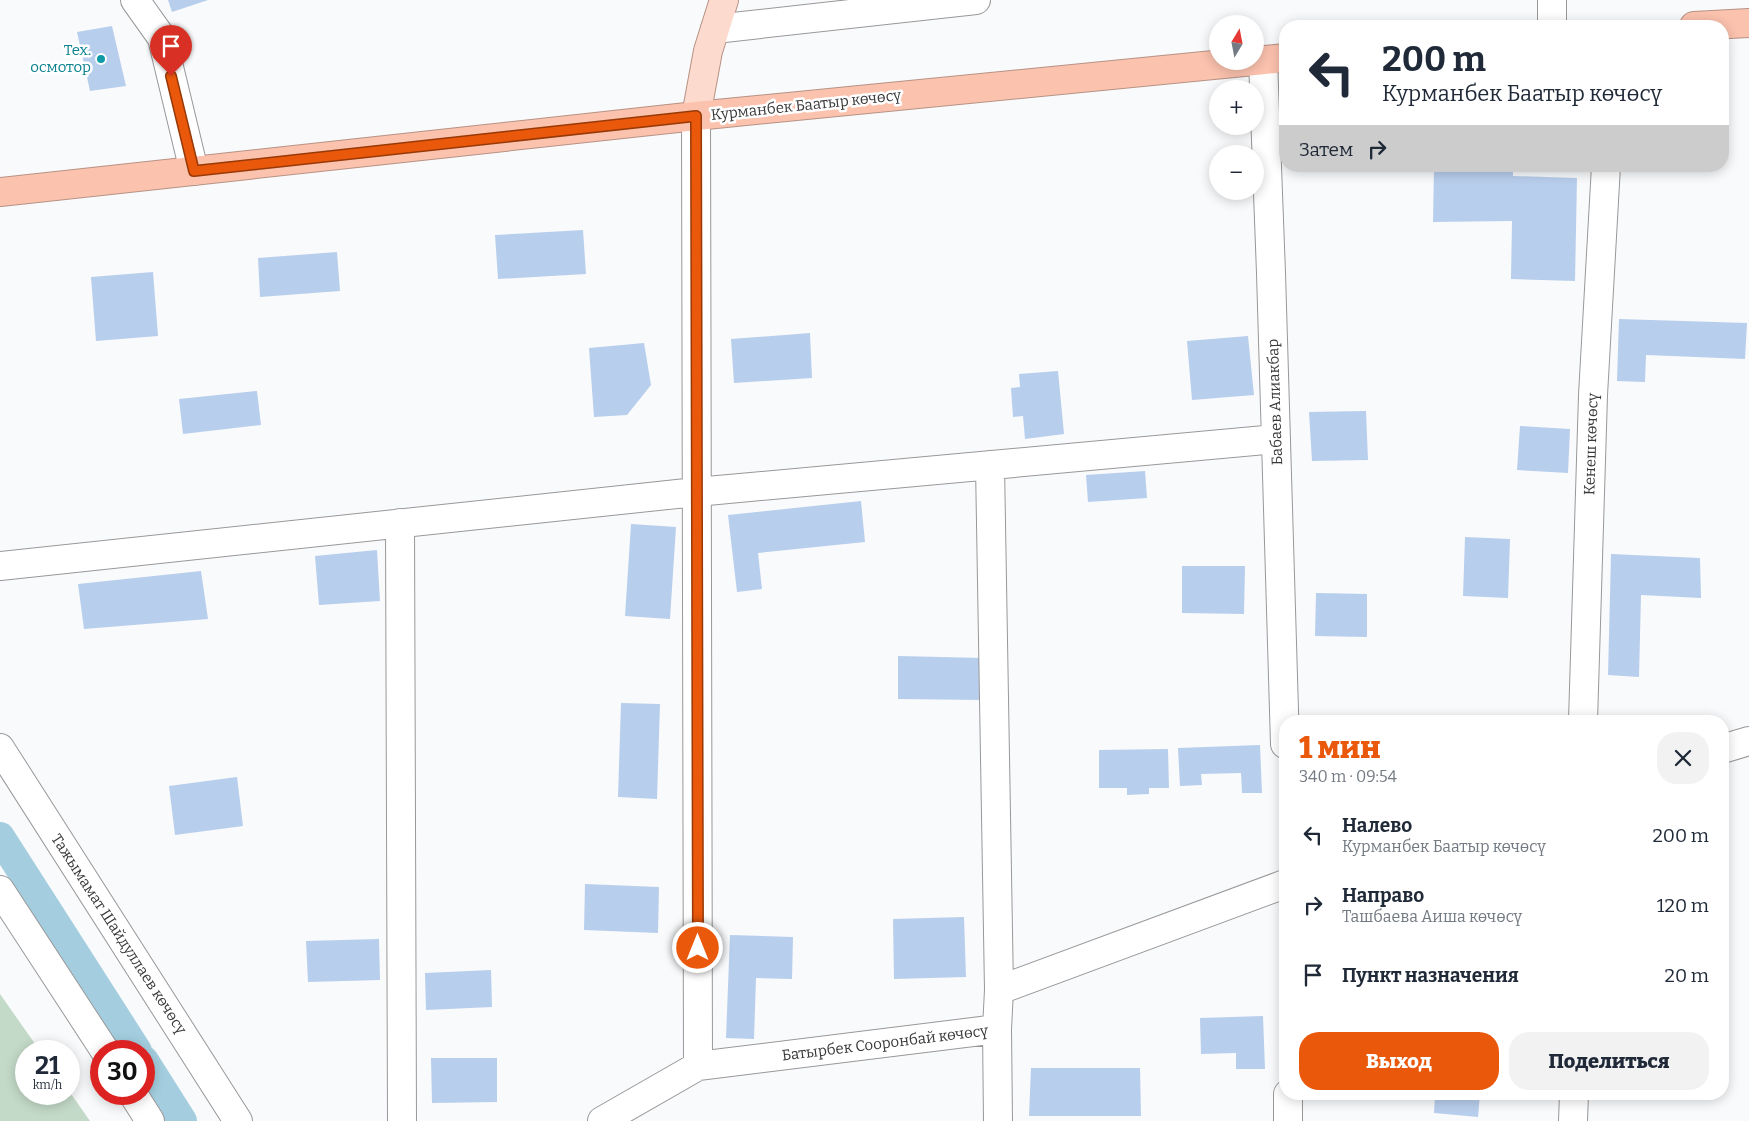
<!DOCTYPE html>
<html lang="ru">
<meta charset="utf-8">
<style>
:root{--surface:#fff;--page:#f2f2f3;--text:#1f2937;--muted:#747a83;--accent:#ea580c}
body{margin:0;font-family:Bitter,serif;background:var(--page);color:var(--text);height:100vh;display:flex;flex-direction:column;font-size:19px;white-space:nowrap}
*{box-sizing:border-box;margin:0}
p{font-size:16px;color:var(--muted)}
.icon{flex:none;width:28px;height:28px;fill:none;stroke:currentColor;stroke-width:2;stroke-linecap:round;stroke-linejoin:round}
.map{position:relative;flex:1;overflow:hidden}
.details{position:absolute;left:1279px;top:715px;width:450px;height:385px;display:flex;flex-direction:column;background:var(--surface);border-radius:20px;box-shadow:0 2px 12px #0003}
.details>*{flex:none}
.top-card{position:absolute;left:1279px;top:20px;width:450px;height:152px;border-radius:20px;box-shadow:0 2px 12px #0003;background:#fff;color:var(--text);overflow:hidden}
.needle{width:32px;rotate:10deg}
.buttons{position:absolute;left:1209px;top:15px;display:grid;gap:10px}
.buttons a{display:grid;place-items:center;width:55px;height:55px;border-radius:50%;background:var(--surface);box-shadow:0 2px 12px #0003;font-size:25px}
.speed{position:absolute;left:15px;top:1040px;display:flex;gap:10px;font-size:25px;font-weight:700;text-align:center}
.speed>*{display:grid;place-content:center;width:65px;height:65px;border-radius:50%;background:var(--surface);box-shadow:0 2px 12px #0003;line-height:1}
.speed small{font-size:12px;font-weight:400}
.speed .limit{border:8px solid #d22;background:#fff;color:#111}
.pin{position:absolute;display:grid;place-items:center;width:42px;height:42px;color:#fff;margin:-51px -21px;border-radius:50% 50% 50% 0;rotate:-45deg;box-shadow:0 0 5px #0007}
.pin .icon{rotate:45deg}
.me{position:absolute;width:55px;margin:-28px;rotate:0deg;stroke-linejoin:round;filter:drop-shadow(0 0 4px #0008)}
.turn{display:flex;align-items:center;gap:18px;height:105px;padding:0 20px;font-size:22px}
.turn .icon{width:65px;height:65px;stroke-width:2.5}
.turn b{display:block;font-size:35px;line-height:42px}
.then{display:flex;align-items:center;height:48px;padding:0 20px;background:#0003;gap:10px;font-size:19px}
.round{display:grid;place-items:center;flex:none;width:52px;height:52px;border-radius:20px;background:var(--page)}
.overview{display:flex;align-items:center;justify-content:space-between;height:85px;padding:0 20px}
h1{font-size:30px;font-weight:800;line-height:38px;color:var(--accent)}
.button{display:flex;gap:10px;margin-top:auto;padding:10px 20px}
.button a{flex:1;height:58px;border-radius:20px;background:var(--accent);color:#fff;font-size:20px;font-weight:800;line-height:58px;text-align:center}
.button a+a{background:var(--page);color:var(--text)}
ul{padding:0;list-style:none}
li{display:flex;align-items:center;gap:15px;height:70px;padding:0 20px}
li div{flex:1}
li b{display:block;font-size:19px}
li em{font-style:normal}
.map>svg:first-child{display:block}
.green{fill:#c4dac8}
.lines{fill:none;stroke-linecap:round;stroke-linejoin:round}
.canal{stroke:#a4cedf;stroke-width:30}
.building{fill:#b8ceed}
.minor-casing{stroke:#98989a;stroke-width:30}
.major-casing{stroke:#b79285;stroke-width:30}
.highway-casing{stroke:#b79285;stroke-width:30}
.minor{stroke:#fff;stroke-width:28}
.major{stroke:#fddace;stroke-width:28}
.highway{stroke:#fbc2ae;stroke-width:28}
.route-casing{stroke:#983908;stroke-width:12}
.route{stroke:#ea580c;stroke-width:9}
.culture-dot{fill:#0f9aa8;stroke:#fff;stroke-width:2}
.labels{text-anchor:middle;stroke-width:5;stroke-linejoin:round;paint-order:stroke}
.culture-label{font-size:15px;fill:#0d838f;stroke:#fff;text-anchor:end}
.street-label{font-size:15px;fill:#393939;stroke:#fff}
</style>
<div class="map">
<svg width="1749" height="1121" viewBox="0 0 1749 1121">
<rect width="100%" height="100%" fill="#f9fafb"/>
<path class="green" d="M0 994 40 1051H26V1094H69V1091L90 1121H0Z"/>
<g class="lines">
<path class="canal" d="M0 837 137 1051
M144 1061 182 1121"/>
</g>
<path class="building" d="M168 0H208L172 12Z
M112 26 126 86 90 91 77 32Z
M1434 166H1513V176L1577 178 1575 281 1511 279 1512 221 1433 222Z
M583 230 586 274 498 279 495 235Z
M337 252 340 291 260 297 258 258Z
M153 272 158 336 96 341 91 277Z
M1619 319 1747 323 1745 359 1646 355 1645 382 1617 381Z
M810 333 812 378 734 383 731 339Z
M1248 336 1254 395 1192 400 1187 341Z
M644 343 651 385 627 415 594 417 589 348Z
M1058 371 1064 434 1025 439 1023 416 1013 417 1011 388 1020 387 1019 374Z
M257 391 261 425 183 434 179 399Z
M1366 411 1368 460 1312 461 1309 412Z
M1520 426 1570 429 1568 473 1517 470Z
M1145 471 1147 498 1088 502 1086 475Z
M861 501 865 542 758 553 762 589 737 592 728 515Z
M631 524 676 527 670 619 625 616Z
M1465 537 1510 539 1508 598 1463 596Z
M377 550 380 601 319 605 315 556Z
M1611 554 1700 558 1701 598 1641 595 1639 677 1608 675Z
M1182 566H1245L1244 614 1182 613Z
M201 571 208 619 84 629 78 584Z
M1316 593 1367 594V637L1315 636Z
M898 656 983 658 982 700 898 699Z
M621 703 660 704 657 799 618 797Z
M1260 745 1262 793H1242L1241 773 1201 774 1202 785 1180 786 1178 748Z
M1168 749 1169 788H1149V794L1127 795V788H1099V750Z
M237 777 243 826 175 835 169 786Z
M585 884 659 887 658 933 584 930Z
M964 917 966 977 894 979 893 919Z
M730 935 793 937 792 979 756 978 754 1039 726 1038Z
M379 939 380 980 308 982 306 941Z
M491 970 492 1007 426 1010 425 973Z
M1263 1016 1265 1069H1236V1053L1201 1054 1200 1018Z
M431 1058H497V1102L432 1103Z
M1031 1068H1140L1141 1116H1029Z
M1304 1094H1344V1098L1304 1095Z
M1435 1094H1480L1478 1117 1434 1113Z"/>
<g class="lines">
<defs>
<path id="minor" d="M135 0 162 38 194 171
M1552 0V26
M715 29 976 0
M1263 60 1271 273 1285 744
M990 465 999 990
M400 523 402 1121
M0 566 696 492 1276 439
M1583 721 1593 395 1606 166
M0 748 238 1121
M1722 749 1749 741
M0 890 105 1051
M997 1029 998 1121
M698 1066 997 1029 999 990 1285 884
M133 1094 150 1121
M602 1121 698 1066 696 116
M1288 1121V1094
M1573 1121 1574 1094"/>
<path id="major" d="M696 116 708 51 724 0"/>
<path id="highway" d="M1694 26 1749 23
M1255 61 1285 58
M0 192 696 116 1254 61"/>
</defs>
<use href="#minor" class="minor-casing"/>
<use href="#major" class="major-casing"/>
<use href="#highway" class="highway-casing"/>
<use href="#minor" class="minor"/>
<use href="#major" class="major"/>
<use href="#highway" class="highway"/>
</g>
<g class="lines">
<defs>
<path id="route" d="M171 76 194 171 696 116 698 948"/>
</defs>
<use href="#route" class="route-casing"/>
<use href="#route" class="route"/>
</g>
<circle class="culture-dot" cx="101" cy="59" r="5"/>
<g class="labels">
<g class="culture-label">
<text x="91" y="55">Тех.<tspan x="91" dy="17">осмотор</tspan></text>
</g>
<g class="street-label">
<text transform="translate(806 105) rotate(-6)" y="5">Курманбек Баатыр көчөсү</text>
<text transform="translate(1275 402) rotate(-92)" y="5">Бабаев Алиакбар</text>
<text transform="translate(1591 444) rotate(-88)" y="5">Кенеш көчөсү</text>
<text transform="translate(119 934) rotate(57)" y="5">Тажымамат Шайдуллаев көчөсү</text>
<text transform="translate(885 1043) rotate(-7)" y="5">Батырбек Сооронбай көчөсү</text>
</g>
</g>
</svg>
<div class="buttons">
<a><svg class="needle" viewBox="-14 -14 28 28"><path d="M0-13l5 13h-10z" fill="#e53935"/><path d="M0 13l5-13h-10z" fill="#747a83"/></svg></a>
<a>+</a>
<a>−</a>
</div>
<div class="speed"><div>21<small>km/h</small></div><div class="limit">30</div></div>
<div class="pin" style="left:171px;top:76px;background:#d93025"><svg class="icon" aria-label="arrive" viewBox="0 0 24 24"><path d="M6 21V4h12l-3 4 3 4H6"/></svg></div>
<svg class="me" style="left:698px;top:948px" viewBox="-20 -20 40 40"><circle r="17" fill="#ea580c" stroke="#fff" stroke-width="3"/><path d="M0-11L8 9 0 5-8 9z" fill="#fff"/></svg>
<div class="top-card">
<div class="turn"><svg class="icon" aria-label="left" viewBox="0 0 24 24"><path d="M17 20v-9H6M10 6l-5 5 5 5"/></svg><div><b>200 m</b>Курманбек Баатыр көчөсү</div></div>
<div class="then">Затем<svg class="icon" aria-label="right" viewBox="0 0 24 24"><path d="M7 20v-9h11M14 6l5 5-5 5"/></svg></div>
</div>
<section class="details">
<div class="overview"><div><h1>1 мин</h1><p>340 m · 09:54</p></div><a class="round"><svg class="icon" aria-label="close" viewBox="0 0 24 24"><path d="M6 6l12 12M18 6L6 18"/></svg></a></div>
<ul>
<li><svg class="icon" aria-label="left" viewBox="0 0 24 24"><path d="M17 20v-9H6M10 6l-5 5 5 5"/></svg><div><b>Налево</b><p>Курманбек Баатыр көчөсү</p></div><em>200 m</em></li>
<li><svg class="icon" aria-label="right" viewBox="0 0 24 24"><path d="M7 20v-9h11M14 6l5 5-5 5"/></svg><div><b>Направо</b><p>Ташбаева Аиша көчөсү</p></div><em>120 m</em></li>
<li><svg class="icon" aria-label="arrive" viewBox="0 0 24 24"><path d="M6 21V4h12l-3 4 3 4H6"/></svg><div><b>Пункт назначения</b></div><em>20 m</em></li>
</ul>
<div class="button"><a>Выход</a><a>Поделиться</a></div>
</section>
</div>
